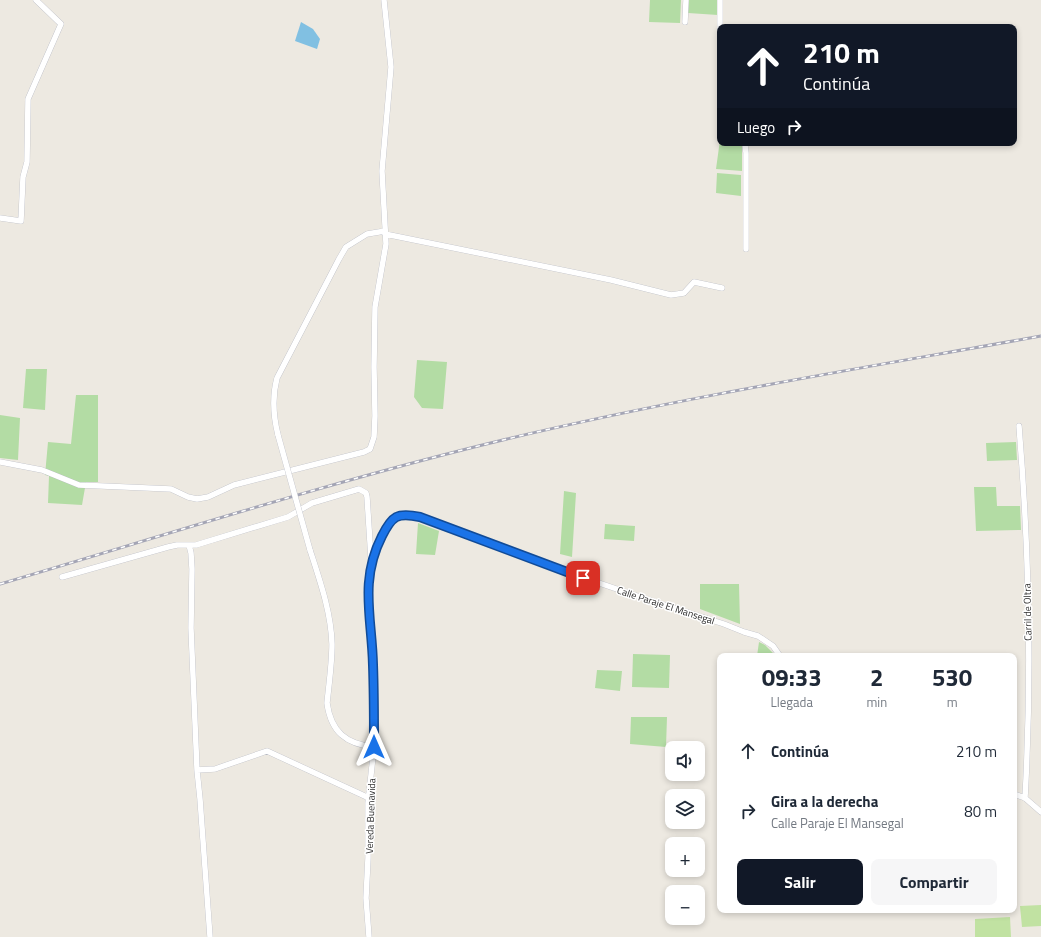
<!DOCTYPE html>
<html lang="es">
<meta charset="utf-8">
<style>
:root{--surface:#fff;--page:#f6f6f7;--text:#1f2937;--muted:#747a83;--accent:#111827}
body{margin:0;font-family:"Titillium Web",sans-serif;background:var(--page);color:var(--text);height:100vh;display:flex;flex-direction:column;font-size:15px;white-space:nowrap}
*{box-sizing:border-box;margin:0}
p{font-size:13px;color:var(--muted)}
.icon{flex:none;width:22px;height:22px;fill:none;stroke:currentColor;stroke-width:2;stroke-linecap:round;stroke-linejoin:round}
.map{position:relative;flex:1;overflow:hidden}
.details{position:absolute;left:717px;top:653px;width:300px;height:260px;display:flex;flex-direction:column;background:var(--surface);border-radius:8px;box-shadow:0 2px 6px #0003}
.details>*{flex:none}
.banner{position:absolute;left:717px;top:24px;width:300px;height:122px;border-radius:8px;box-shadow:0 2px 6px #0003;background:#111827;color:#fff;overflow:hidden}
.tools{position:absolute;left:665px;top:741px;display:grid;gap:8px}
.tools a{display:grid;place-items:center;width:40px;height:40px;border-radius:8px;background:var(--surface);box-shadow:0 2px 6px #0003;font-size:20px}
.pin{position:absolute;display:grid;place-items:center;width:34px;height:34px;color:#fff;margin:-17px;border-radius:8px;box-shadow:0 2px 6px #0006}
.me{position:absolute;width:44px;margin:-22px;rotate:0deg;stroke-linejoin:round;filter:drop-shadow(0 0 3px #0008)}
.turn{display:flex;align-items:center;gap:14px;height:84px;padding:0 20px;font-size:18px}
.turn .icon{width:52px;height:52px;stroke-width:2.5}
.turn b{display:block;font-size:28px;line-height:34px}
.then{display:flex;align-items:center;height:38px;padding:0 20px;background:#0003;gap:8px;font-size:15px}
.eta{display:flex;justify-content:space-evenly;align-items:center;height:68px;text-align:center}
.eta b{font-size:24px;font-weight:700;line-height:28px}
.action{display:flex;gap:8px;margin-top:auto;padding:8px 20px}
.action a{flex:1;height:46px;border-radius:8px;background:var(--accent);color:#fff;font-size:16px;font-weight:700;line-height:46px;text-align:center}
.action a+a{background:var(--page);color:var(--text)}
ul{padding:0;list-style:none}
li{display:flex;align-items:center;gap:12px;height:60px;padding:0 20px}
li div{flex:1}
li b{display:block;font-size:15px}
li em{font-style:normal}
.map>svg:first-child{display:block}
.green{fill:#b3dca4}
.pitch{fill:#c1e2a2}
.water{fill:#81c0e2}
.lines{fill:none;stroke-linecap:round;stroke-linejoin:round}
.street-casing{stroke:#b4b6bf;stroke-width:6}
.street{stroke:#fff;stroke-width:5.5}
.rail-casing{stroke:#a4a5b5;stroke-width:3}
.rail{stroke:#fff;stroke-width:1.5;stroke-dasharray:4.5;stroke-linecap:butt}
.street-bridge-casing{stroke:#b4b6bf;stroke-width:6;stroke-linecap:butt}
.street-bridge{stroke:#fff;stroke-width:5.5}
.route-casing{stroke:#114b97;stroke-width:10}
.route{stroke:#1a73e8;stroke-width:7}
.labels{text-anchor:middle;stroke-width:3;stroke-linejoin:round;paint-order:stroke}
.street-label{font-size:10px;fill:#2d2d2d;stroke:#fff}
</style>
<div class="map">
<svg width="1041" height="937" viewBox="0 0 1041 937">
<rect width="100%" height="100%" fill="#ede9e1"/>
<path class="green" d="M650 0H681L680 23 649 22Z
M688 0H718V15L688 13Z
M720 140V143H731L742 146V171L716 169Z
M717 173 741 175V196L716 193Z
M417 360 447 362 443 409 422 408 414 397Z
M26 369H47L45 410 23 408Z
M76 395H98V482H86L82 505 48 503 49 476 45 475 48 442 71 444Z
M0 415 20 418 18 460 0 458Z
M1016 442 1017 460 987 461 986 443Z
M974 487H996L997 506H1020L1021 530 976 531Z
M564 491 576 493 572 557 560 554Z
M418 523 439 531 435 555 416 554Z
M605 524 635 526 634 541 604 539Z
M700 584H739L740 624 700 609Z
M759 642 765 645 776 656H757Z
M633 654 670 655 669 688 632 687Z
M597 670 622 671 620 691 595 688Z
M631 717H667L666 747 630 744Z"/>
<path class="pitch" d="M1041 905V926L1022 927 1020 906Z
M1010 917 1011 937H975V919Z"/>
<path class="water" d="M301 22 313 29 320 39 317 49 295 41Z"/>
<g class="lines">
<defs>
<path id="street" d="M685 22 686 0
M720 91V0
M743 143 745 145 746 153V249
M0 218 21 221 23 177 27 162 28 99 61 24 36 0
M385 234 611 280 671 295 684 293 694 282 722 288
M1019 426C1029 549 1032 674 1025 798
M278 435C273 415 272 397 277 378L339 259 346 247 367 234 385 231
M0 462 42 470 79 485 171 489 188 497 197 499 208 497 234 485 364 452 370 449 374 437 375 416 374 367 375 307 386 244 382 171 391 67 384 0
M189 545H196L288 517 312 503 359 489 366 493 367 497 371 558
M310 550C320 581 331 612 332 644 332 663 329 684 327 703 331 732 346 744 374 747
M62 577 168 547 177 545H189L191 553 192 569 191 628 197 770
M1014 794 1025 798 1041 812
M210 937 200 799 197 770 215 769 267 751 369 798
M369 937 366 898 368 858V803L374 747 373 663 369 615V575L376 547 389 523 395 517 402 515 420 517 543 564 655 602 724 624 744 632 758 636 773 646 780 656"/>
</defs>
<use href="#street" class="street-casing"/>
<use href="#street" class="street"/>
<defs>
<path id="rail" d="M0 584C169 534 336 480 507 439 683 397 863 368 1041 336"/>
</defs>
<use href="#rail" class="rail-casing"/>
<use href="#rail" class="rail"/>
<defs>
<path id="street-bridge" d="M278 435 310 550"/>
</defs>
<use href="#street-bridge" class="street-bridge-casing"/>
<use href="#street-bridge" class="street-bridge"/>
</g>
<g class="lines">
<defs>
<path id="route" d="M374 747C374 720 374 692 373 665 372 618 359 581 382 536 392 516 397 512 420 517L583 578"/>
</defs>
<use href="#route" class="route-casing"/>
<use href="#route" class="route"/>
</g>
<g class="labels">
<g class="street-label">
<text transform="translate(666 605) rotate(18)" y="4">Calle Paraje El Mansegal</text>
<text transform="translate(1027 612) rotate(-91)" y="4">Carril de Oltra</text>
<text transform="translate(370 816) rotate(-88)" y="4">Vereda Buenavida</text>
</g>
</g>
</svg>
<div class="tools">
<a><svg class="icon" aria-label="sound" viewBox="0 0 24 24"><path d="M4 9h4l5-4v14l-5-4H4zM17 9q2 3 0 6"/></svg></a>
<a><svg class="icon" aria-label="layers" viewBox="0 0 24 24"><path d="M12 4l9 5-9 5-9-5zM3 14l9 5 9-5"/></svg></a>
<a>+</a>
<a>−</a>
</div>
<div class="pin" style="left:583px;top:578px;background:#d93025"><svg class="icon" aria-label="arrive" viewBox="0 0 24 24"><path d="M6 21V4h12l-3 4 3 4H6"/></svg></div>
<svg class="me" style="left:374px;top:747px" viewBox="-20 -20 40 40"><path d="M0-17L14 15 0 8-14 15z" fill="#1a73e8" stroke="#fff" stroke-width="4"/></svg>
<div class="banner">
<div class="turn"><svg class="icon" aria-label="ahead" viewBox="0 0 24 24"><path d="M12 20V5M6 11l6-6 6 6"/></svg><div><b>210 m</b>Continúa</div></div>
<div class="then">Luego<svg class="icon" aria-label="right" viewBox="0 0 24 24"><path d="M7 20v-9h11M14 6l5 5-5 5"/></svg></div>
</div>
<section class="details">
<div class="eta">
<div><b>09:33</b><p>Llegada</p></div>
<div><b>2</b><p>min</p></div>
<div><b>530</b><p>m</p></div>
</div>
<ul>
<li><svg class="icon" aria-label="ahead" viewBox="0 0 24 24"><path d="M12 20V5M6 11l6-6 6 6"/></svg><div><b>Continúa</b></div><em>210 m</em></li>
<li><svg class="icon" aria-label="right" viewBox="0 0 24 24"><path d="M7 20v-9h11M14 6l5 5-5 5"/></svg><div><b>Gira a la derecha</b><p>Calle Paraje El Mansegal</p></div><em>80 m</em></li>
</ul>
<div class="action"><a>Salir</a><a>Compartir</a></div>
</section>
</div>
